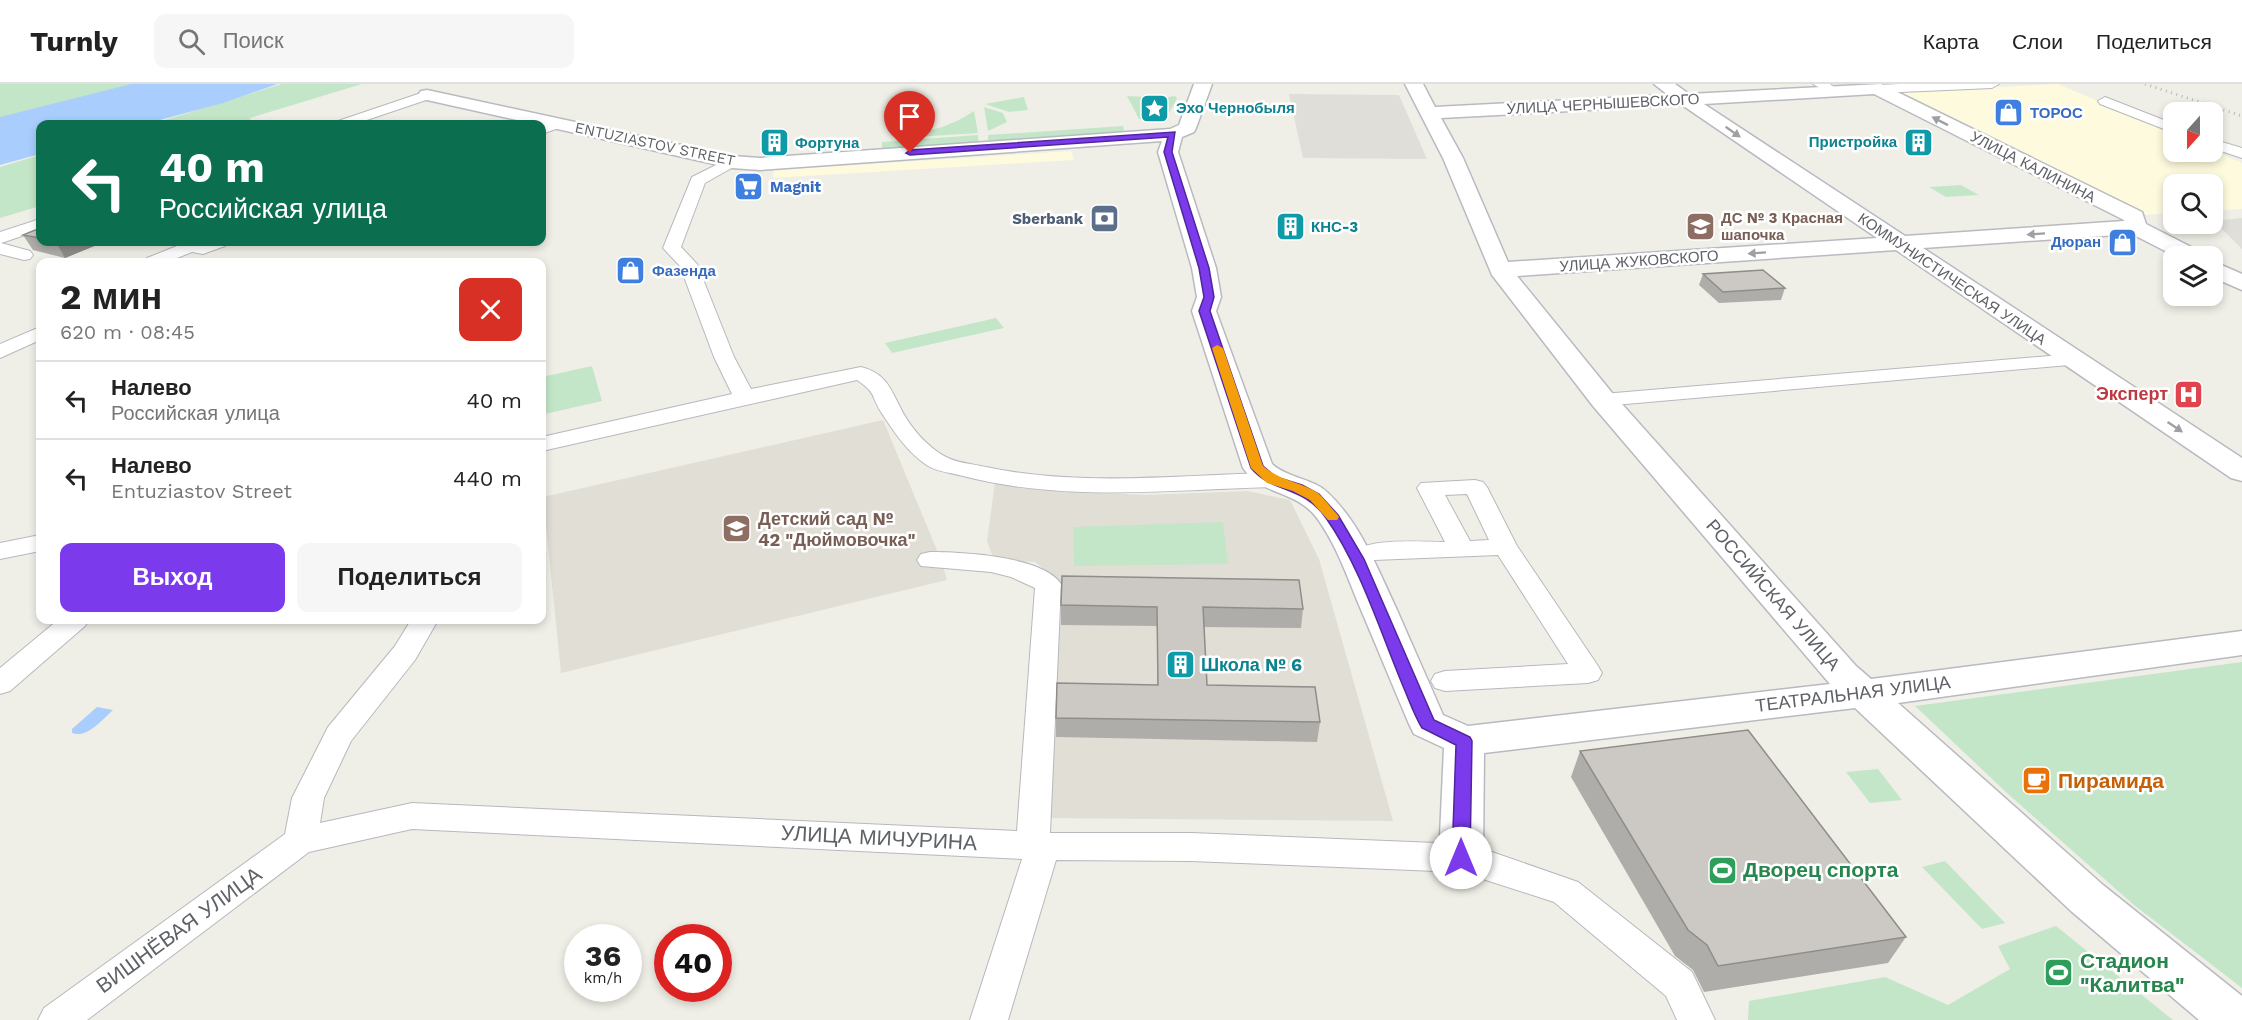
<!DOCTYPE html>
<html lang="ru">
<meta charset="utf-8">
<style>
:root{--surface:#fff;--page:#f6f6f6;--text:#222;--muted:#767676;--line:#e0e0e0;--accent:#7c3aed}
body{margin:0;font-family:"Work Sans",sans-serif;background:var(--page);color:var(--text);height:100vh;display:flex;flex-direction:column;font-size:22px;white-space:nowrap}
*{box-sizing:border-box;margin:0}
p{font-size:20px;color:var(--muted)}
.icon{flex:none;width:33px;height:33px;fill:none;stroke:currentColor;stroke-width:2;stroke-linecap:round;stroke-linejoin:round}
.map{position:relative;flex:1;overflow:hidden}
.panel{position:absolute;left:36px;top:174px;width:510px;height:366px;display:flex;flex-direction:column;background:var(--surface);border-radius:12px;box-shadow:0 3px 9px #0003}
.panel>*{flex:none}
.banner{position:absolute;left:36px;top:36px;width:510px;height:126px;border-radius:12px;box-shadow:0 3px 9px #0003;background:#0b6e4f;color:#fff;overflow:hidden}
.needle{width:39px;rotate:201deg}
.fabs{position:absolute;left:2163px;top:18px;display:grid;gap:12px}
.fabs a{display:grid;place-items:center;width:60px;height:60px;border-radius:12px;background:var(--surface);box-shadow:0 3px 9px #0003;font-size:30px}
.speed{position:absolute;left:564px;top:840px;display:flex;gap:12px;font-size:30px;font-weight:700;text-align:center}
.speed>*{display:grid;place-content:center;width:78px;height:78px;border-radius:50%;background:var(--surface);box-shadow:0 3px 9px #0003;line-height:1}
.speed small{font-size:15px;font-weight:400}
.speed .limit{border:9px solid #d22;background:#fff;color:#111}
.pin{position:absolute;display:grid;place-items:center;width:51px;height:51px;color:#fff;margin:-62px -26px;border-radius:50% 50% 50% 0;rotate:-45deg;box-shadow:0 0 6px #0007}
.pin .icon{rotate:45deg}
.me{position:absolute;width:66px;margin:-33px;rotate:0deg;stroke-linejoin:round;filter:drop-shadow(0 0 4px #0008)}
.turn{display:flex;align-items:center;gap:21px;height:126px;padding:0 24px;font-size:27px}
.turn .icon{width:78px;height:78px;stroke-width:2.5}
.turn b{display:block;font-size:42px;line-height:51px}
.round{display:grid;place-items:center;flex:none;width:63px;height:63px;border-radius:12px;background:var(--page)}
.head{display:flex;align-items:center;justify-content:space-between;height:102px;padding:0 24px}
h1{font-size:36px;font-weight:700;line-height:45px}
.action{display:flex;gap:12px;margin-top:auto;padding:12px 24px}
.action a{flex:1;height:69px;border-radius:12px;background:var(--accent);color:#fff;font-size:24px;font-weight:700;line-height:69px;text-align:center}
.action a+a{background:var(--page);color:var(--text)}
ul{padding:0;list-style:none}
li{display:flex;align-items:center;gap:18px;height:78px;padding:0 24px;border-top:2px solid var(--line)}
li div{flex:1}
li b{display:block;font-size:22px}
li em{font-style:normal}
header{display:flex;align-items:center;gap:36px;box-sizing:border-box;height:84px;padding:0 30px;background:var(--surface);border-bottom:2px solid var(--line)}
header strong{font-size:28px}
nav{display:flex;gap:33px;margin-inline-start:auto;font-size:21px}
.search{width:420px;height:54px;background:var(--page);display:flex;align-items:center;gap:15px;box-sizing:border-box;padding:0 21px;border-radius:12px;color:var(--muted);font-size:22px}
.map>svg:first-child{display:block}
.commercial{fill:#fdfade}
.industrial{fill:#dfded9}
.education{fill:#e0ded5}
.green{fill:#c4e6c8}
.water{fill:#a9cefd}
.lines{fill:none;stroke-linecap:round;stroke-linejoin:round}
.street-casing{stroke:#b7b8bd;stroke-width:2}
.secondary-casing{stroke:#b8bac0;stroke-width:3}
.street{fill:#fff;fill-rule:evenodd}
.secondary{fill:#fff;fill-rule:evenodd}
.rail{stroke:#b7b8b8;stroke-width:3;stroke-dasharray:1 4.5;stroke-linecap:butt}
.wall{fill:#afada9}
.shaded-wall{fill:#8f8d89}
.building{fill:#ccc9c4;stroke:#8f8d89;stroke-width:1.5}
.oneway{fill:#9ea0a3}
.route{fill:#7c3aed;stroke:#51269a;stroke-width:1.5}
.slow{fill:#f59e0b}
.labels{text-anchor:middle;stroke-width:5;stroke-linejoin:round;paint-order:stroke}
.far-street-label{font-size:15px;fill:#5e6166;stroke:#fff}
.far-culture-label{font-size:15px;font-weight:bold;fill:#0d838f;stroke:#fff;text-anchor:start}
.far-shop-label{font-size:15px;font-weight:bold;fill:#366cbe;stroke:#fff;text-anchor:start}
.far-education-label{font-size:15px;font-weight:bold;fill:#785e54;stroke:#fff;text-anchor:start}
.far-service-label{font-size:15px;font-weight:bold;fill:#4e5e75;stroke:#fff;text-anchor:end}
.health-label{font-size:18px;font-weight:bold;fill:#be3a42;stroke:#fff;text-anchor:end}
.education-label{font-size:18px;font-weight:bold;fill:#785e54;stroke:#fff;text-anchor:start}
.street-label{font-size:18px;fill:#5e6166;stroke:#fff}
.culture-label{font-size:18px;font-weight:bold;fill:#0d838f;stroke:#fff;text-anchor:start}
.near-food-label{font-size:21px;font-weight:bold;fill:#c56008;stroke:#fff;text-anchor:start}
.near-street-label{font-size:21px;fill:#5e6166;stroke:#fff}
.near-leisure-label{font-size:21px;font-weight:bold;fill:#27864d;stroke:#fff;text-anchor:start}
</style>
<header>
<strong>Turnly</strong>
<div class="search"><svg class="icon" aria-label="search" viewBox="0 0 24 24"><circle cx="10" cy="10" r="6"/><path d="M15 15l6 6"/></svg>Поиск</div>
<nav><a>Карта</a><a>Слои</a><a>Поделиться</a></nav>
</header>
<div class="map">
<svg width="2242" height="936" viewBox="0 0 2242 936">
<rect width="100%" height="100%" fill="#f0efe7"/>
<path class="commercial" d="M2058 0 2173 49 2174 68 2213 66 2242 79V125L2213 127 2212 100H2174L2173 129 2146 131 1894 8Z
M1071 67 1074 76 773 94 774 86Z"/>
<path class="industrial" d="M1289 10 1399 11 1427 75 1303 74Z
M2242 134V165L2214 137Z"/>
<path class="education" d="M883 336 941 476 947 496 561 589 543 413Z
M995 398 1074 407 1145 411 1248 407 1290 416 1319 475 1393 737 1043 734 1045 661 1057 495 1035 478 994 476 987 457Z"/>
<path class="green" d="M0 0H135L0 37Z
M282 0H362L250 34 252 40H152Z
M1127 12 1147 13 1151 26 1162 27 1168 13 1175 12 1177 14C1168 34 1161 41 1139 35Z
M1024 13 1028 26 1009 28 985 20Z
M984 23 1003 29 1007 38 988 47Z
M974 27 978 49 900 54C931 45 945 46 974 27Z
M1123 42 1124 47 1118 50 996 58 988 56V51Z
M978 51 979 60 882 67V58Z
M40 71V122L0 134V83Z
M1961 101 1979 111 1946 113 1929 103Z
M996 234 1004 244 892 269 885 259Z
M592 282 602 317 545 330 542 315V293Z
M1223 438 1228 480 1074 482 1073 443Z
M2242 578V904L2134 821 2008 710 1915 622Z
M1878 685 1902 716 1870 719 1846 688Z
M1945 777 2005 839 1982 845 1922 783Z
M2056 842 2173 936H1748L1749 917 1885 893 1948 921 2010 885 1998 862Z"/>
<path class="water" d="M131 0H278L223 19 145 40H40V70L0 81V33Z
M97 623 113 626C103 635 87 655 72 649V645Z"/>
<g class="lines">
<defs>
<path id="street" d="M1813 0H1830L1841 8 1834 12Z
M1900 0H1999L1992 4 1878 9 1871 5 1878 1Z
M427 7 434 11 432 14 355 40H336L338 37Z
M2105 13 2174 40V49L2100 20 2098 17Z
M559 35 566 39 564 42 542 50V41Z
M2212 55 2242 64V74L2212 64Z
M732 73 737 75 740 78 737 81 705 99 681 163 697 180 734 273 751 305 861 283C885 289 890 303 900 323 909 342 927 363 946 373 957 379 973 380 986 383 1079 403 1178 391 1272 389L1280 391 1284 396 1280 401 1272 403C1170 406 1063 418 963 392 953 389 938 388 928 382 908 369 894 348 881 328 870 310 877 310 857 296L542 367V353L732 310 714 273 680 182 663 164 692 93Z
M40 135V146L1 159 30 167 33 171 30 175 24 176 0 170V148Z
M187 158H228L225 162 203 170 192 168 167 178H144L147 174Z
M40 243V256L0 274V260Z
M2073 270 2080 272 2083 276 2080 280 1603 322 1595 321 1592 316 1595 311 1603 310Z
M1475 396 1483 398 1487 403 1517 462 1598 582 1602 589 1598 596 1588 599 1445 607 1435 604 1431 597 1435 590 1445 587 1568 580 1498 471 1374 476 1357 483 1348 481 1344 475C1359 452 1420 458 1445 458L1417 404 1421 399ZM1467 410 1489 456 1470 457 1445 411Z
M40 451V467L0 475V459Z
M930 468C961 468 1043 472 1061 500L1050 749H1191L1461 760 1492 768 1578 798 1692 888 1715 936H1677L1666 912 1554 818 1461 788 1191 777 1056 776 1008 936H970L1022 775 412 745 309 768 87 936H38L44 924 285 750 292 714 328 643 395 562 411 536H438L415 576 351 657 324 714 320 739 412 719 1017 747 1035 504 1011 493 991 488 921 482 917 476 921 470Z
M58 536H89L85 542 10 607 0 610V584Z"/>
<path id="secondary" d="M1194 0H1212L1196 44 1194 48 1182 53 1178 68 1216 184 1221 213 1216 227 1272 380C1289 395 1313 394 1328 409 1361 440 1378 486 1397 526 1412 561 1428 596 1443 631L1468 642 1830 600 1593 322 1492 191 1443 74 1405 0H1423L1435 23 1668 11 1654 0H1675L1689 10 1881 0 2142 128 2146 140 2199 167 2202 172H2175L2132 150 1923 164 2242 374V397L2231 394 1896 166 1517 192 1613 310 1856 582 1871 595 2242 547V571L1898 619 2103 801 2242 912V936H2199L2071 827 1855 624 1484 669 1483 774 1476 787 1461 792 1446 787 1439 774 1444 664 1414 650 1409 640C1392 600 1376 561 1359 521 1347 492 1336 460 1317 434 1296 406 1262 412 1243 384L1192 227 1197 213 1192 184 1158 68 1162 57 760 86 732 84 427 16 421 15 418 11 421 7 427 6 732 72 760 74 1170 45 1179 41ZM1874 10 2124 136V137L1905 152 1704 20ZM1682 21 1877 154 1508 178 1463 74 1441 34Z
M2212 177 2242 190V206L2212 193Z"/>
</defs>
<use href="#street" class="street-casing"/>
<use href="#secondary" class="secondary-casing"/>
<use href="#street" class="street"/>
<use href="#secondary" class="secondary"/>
<path class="rail" d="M2145 0 2242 32"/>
</g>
<path class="wall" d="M40 144V158H104L65 174 33 166 23 151Z
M1703 190 1785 204 1781 216 1719 219 1699 201Z
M1061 521 1303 525 1301 544 1204 543 1207 601 1320 638 1317 658 1056 653V634L1157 601V542L1061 541Z
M1580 667 1906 853 1888 879 1704 908 1693 886 1675 872 1571 693Z"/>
<path class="shaded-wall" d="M56 158H104L65 174Z"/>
<path class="building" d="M40 144V154L23 151Z
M1763 186 1785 204 1723 208 1703 190Z
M1062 492 1299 496 1303 525 1203 523 1207 601 1315 603 1320 638 1056 634 1057 599 1158 601 1157 523 1061 521Z
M1748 646 1906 853 1718 882 1707 861 1688 846 1580 667Z"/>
<defs><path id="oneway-solid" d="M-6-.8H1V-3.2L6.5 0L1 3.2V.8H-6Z" transform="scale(1.5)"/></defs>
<g class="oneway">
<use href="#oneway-solid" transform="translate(1940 37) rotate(-153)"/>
<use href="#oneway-solid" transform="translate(1733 48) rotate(35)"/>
<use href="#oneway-solid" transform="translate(2036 150) rotate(176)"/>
<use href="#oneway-solid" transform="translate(1757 169) rotate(176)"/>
<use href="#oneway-solid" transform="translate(2175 343) rotate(34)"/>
</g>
<path class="route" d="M1175 48 1172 68 1209 184 1214 213 1210 227 1263 382 1276 393 1302 401 1319 410 1338 431 1364 475 1434 636 1470 653 1472 657 1470 774 1467 780 1461 782 1454 780 1452 774 1456 661 1422 644C1414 631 1409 616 1403 602 1380 547 1360 482 1326 434 1303 401 1273 410 1251 384L1199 227 1204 213 1199 184 1164 68 1168 53 910 71 906 69 910 66Z"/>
<path class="slow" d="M1217 261 1223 264 1263 382C1282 398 1299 397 1318 409 1325 415 1331 424 1337 430L1339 433 1337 436H1328L1310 416 1293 407 1267 399 1251 384 1212 264Z"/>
<defs>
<symbol id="sight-square" viewBox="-11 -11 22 22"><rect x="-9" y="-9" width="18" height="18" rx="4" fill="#0f9aa8" stroke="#fff"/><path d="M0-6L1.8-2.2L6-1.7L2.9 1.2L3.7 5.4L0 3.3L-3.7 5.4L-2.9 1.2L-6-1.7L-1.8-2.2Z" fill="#fff"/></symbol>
<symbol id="shop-square" viewBox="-11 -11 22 22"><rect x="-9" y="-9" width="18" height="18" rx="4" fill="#3f7fe0" stroke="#fff"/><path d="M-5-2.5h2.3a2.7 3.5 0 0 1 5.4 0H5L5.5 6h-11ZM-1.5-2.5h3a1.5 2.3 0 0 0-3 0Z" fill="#fff"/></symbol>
<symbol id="building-square" viewBox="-11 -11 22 22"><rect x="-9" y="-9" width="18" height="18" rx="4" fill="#0f9aa8" stroke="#fff"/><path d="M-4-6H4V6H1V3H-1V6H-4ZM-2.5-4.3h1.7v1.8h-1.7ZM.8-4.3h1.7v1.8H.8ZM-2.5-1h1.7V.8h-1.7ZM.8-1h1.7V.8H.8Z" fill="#fff"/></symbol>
<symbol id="supermarket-square" viewBox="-11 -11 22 22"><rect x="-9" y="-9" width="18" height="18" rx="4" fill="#3f7fe0" stroke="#fff"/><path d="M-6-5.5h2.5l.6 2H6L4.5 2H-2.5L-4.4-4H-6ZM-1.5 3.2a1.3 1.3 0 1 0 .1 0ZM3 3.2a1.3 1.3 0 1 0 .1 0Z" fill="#fff"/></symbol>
<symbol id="bank-square" viewBox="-11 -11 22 22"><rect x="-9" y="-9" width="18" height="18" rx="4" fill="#5c6f8a" stroke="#fff"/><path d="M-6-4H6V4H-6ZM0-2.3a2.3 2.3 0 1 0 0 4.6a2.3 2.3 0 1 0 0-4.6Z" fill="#fff"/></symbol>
<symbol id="school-square" viewBox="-11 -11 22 22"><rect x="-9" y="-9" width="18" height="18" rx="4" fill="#8d6e63" stroke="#fff"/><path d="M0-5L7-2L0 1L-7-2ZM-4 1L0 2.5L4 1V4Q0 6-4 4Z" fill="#fff"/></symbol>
<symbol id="hospital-square" viewBox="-11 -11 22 22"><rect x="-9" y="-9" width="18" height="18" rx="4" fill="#e0444e" stroke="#fff"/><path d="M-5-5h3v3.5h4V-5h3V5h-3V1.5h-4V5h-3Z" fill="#fff"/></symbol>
<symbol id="cafe-square" viewBox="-11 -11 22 22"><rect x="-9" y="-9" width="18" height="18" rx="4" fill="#e8710a" stroke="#fff"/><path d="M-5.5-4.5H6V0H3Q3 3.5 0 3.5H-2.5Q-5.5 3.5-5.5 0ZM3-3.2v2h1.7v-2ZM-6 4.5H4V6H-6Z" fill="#fff"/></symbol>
<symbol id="stadium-square" viewBox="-11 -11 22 22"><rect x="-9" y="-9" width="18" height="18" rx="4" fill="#2e9e5b" stroke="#fff"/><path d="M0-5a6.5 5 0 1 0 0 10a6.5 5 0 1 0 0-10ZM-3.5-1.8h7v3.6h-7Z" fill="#fff"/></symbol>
</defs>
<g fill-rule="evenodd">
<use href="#sight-square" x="1138" y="8" width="33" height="33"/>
<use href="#shop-square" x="1992" y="12" width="33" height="33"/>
<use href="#building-square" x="1902" y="42" width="33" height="33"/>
<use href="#building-square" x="758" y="42" width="33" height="33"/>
<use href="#supermarket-square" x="732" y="86" width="33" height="33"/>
<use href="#bank-square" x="1088" y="118" width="33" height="33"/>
<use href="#building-square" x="1274" y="126" width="33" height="33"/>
<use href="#school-square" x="1684" y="126" width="33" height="33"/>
<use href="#shop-square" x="2106" y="142" width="33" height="33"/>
<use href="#shop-square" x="614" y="170" width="33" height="33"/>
<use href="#hospital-square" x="2172" y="294" width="33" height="33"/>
<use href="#school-square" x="720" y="428" width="33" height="33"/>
<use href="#building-square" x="1164" y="564" width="33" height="33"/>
<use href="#cafe-square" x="2020" y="680" width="33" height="33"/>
<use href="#stadium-square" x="1706" y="770" width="33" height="33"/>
<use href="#stadium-square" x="2042" y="872" width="33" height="33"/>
</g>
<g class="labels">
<g class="far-street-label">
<text transform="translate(1603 20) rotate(-3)" y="5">УЛИЦА ЧЕРНЫШЕВСКОГО</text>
<text transform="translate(655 60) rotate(12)" y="5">ENTUZIASTOV STREET</text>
<text transform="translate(2033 83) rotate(27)" y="5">УЛИЦА КАЛИНИНА</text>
<text transform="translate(1639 177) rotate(-4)" y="5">УЛИЦА ЖУКОВСКОГО</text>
<text transform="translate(1952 195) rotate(34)" y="5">КОММУНИСТИЧЕСКАЯ УЛИЦА</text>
</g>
<g class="far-culture-label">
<text x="1176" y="29">Эхо Чернобыля</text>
<text x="1897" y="63" text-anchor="end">Пристройка</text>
<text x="795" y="64">Фортуна</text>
<text x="1311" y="148">КНС-3</text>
</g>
<g class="far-shop-label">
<text x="2030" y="34">ТОРОС</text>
<text x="770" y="108">Magnit</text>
<text x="2101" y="163" text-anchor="end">Дюран</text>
<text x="652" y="192">Фазенда</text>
</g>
<g class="far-education-label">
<text x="1721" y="139">ДС № 3 Красная<tspan x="1721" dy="17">шапочка</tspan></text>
</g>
<g class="far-service-label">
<text x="1083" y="140">Sberbank</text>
</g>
<g class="health-label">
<text x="2168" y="316">Эксперт</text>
</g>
<g class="education-label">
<text x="758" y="441">Детский сад №<tspan x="758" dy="21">42 "Дюймовочка"</tspan></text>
</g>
<g class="street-label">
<text transform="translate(1773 511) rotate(49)" y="6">РОССИЙСКАЯ УЛИЦА</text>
<text transform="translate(1853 610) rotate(-7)" y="6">ТЕАТРАЛЬНАЯ УЛИЦА</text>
</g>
<g class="culture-label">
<text x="1201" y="587">Школа № 6</text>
</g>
<g class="near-food-label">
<text x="2058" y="704">Пирамида</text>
</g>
<g class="near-street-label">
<text transform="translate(879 754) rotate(3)" y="7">УЛИЦА МИЧУРИНА</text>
<text transform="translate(179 846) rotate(-36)" y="7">ВИШНЁВАЯ УЛИЦА</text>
</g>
<g class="near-leisure-label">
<text x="1743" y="793">Дворец спорта</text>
<text x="2080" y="884">Стадион<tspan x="2080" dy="24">"Калитва"</tspan></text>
</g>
</g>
</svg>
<div class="fabs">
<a><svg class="needle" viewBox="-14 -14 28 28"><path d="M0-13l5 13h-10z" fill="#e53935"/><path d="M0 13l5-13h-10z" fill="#767676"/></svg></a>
<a><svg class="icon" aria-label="search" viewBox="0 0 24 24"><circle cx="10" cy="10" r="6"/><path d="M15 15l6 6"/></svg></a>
<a><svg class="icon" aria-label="layers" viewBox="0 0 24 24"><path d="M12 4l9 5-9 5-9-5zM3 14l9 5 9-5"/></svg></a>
</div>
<div class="speed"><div>36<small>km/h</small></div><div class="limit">40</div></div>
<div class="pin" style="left:910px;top:69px;background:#d93025"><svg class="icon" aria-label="arrive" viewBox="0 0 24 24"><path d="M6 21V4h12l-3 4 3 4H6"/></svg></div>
<svg class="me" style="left:1461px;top:774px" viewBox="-20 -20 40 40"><circle r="19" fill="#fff"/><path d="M0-13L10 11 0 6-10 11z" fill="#7c3aed"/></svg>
<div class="banner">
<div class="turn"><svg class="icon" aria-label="left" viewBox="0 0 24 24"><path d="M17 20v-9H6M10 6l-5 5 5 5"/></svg><div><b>40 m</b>Российская улица</div></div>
</div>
<section class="panel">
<div class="head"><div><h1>2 мин</h1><p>620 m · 08:45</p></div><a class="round" style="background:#d93025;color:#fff"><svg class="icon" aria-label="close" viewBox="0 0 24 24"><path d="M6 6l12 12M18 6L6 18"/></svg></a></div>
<ul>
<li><svg class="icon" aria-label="left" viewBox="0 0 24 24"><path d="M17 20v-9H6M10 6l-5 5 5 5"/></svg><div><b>Налево</b><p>Российская улица</p></div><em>40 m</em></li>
<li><svg class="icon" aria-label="left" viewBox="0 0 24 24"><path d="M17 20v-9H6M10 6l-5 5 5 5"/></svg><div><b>Налево</b><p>Entuziastov Street</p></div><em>440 m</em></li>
</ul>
<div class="action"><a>Выход</a><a>Поделиться</a></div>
</section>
</div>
